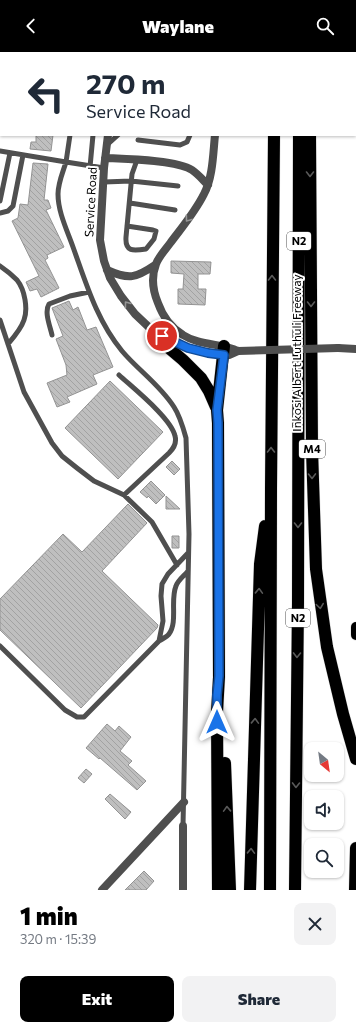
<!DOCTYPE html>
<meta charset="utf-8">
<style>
:root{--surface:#fff;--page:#f2f2f3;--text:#1f2937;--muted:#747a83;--accent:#000}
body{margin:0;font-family:Commissioner,sans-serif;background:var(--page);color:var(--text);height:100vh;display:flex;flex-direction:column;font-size:15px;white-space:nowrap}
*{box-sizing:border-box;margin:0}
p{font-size:13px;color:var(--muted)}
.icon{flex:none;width:22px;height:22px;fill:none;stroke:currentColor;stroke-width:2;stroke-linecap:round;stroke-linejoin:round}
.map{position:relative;height:838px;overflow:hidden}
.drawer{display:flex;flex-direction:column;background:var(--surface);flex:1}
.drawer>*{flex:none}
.guide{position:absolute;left:0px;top:0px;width:356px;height:84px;box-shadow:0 1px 3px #0004;background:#fff;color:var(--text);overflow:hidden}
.needle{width:26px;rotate:151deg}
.fabs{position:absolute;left:304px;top:690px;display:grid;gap:8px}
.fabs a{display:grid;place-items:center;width:40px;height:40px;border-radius:8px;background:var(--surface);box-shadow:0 1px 3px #0004;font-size:20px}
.pin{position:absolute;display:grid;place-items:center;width:34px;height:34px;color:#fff;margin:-17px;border:2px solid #fff;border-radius:50%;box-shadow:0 1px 4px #0007}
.me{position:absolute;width:44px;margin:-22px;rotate:0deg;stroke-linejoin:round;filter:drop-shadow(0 0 3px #0008)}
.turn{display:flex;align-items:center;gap:14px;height:84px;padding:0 20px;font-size:18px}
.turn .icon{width:52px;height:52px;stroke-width:2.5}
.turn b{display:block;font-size:28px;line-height:34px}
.round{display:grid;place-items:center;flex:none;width:42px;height:42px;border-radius:8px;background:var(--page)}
.overview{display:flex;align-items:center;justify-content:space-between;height:68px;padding:0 20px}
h1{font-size:24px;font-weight:800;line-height:30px;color:var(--accent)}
.action{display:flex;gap:8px;margin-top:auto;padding:8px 20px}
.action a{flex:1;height:46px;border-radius:8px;background:var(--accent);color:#fff;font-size:16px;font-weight:800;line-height:46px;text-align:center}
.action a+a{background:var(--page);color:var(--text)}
header{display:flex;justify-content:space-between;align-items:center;height:52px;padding:0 20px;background:var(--accent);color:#fff;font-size:18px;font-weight:800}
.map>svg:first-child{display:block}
.building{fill:url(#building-back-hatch);stroke:#939393}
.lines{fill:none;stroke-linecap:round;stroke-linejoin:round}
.primary-casing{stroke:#dbdbdb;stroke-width:11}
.highway-casing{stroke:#dbdbdb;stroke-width:13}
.lane{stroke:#4f4f4f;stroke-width:5}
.street{stroke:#4f4f4f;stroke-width:8}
.primary{stroke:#000;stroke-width:10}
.highway{stroke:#000;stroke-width:12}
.street-bridge{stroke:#4f4f4f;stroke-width:8}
.oneway{stroke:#595959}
.oneway2{stroke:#959595}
.route-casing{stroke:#114b97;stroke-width:10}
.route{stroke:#1a73e8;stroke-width:7}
.labels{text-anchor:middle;stroke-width:4;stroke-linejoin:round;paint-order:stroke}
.shield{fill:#fff;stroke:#4c4c4c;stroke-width:1}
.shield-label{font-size:11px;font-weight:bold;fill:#000}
.street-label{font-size:12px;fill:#000;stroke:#fff}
</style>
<header><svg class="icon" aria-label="back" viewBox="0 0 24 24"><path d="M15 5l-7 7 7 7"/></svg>Waylane<svg class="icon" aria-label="search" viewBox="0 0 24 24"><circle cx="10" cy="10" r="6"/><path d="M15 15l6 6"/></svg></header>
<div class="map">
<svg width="356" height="838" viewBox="0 0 356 838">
<defs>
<pattern id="building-back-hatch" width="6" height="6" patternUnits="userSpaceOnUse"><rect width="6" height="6" fill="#bfbfbf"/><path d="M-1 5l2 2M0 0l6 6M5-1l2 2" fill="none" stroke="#a2a2a2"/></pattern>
</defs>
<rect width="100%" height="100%" fill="#fff"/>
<path class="building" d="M36 83H53L51 99 30 97 31 90H36Z
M33 111 48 112 44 148H48L51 156 46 158 64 195 47 203 48 206 45 208 59 236 41 245 37 237 30 239 26 230 39 224 12 169 18 166 20 152 28 153Z
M171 209 211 210 210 222H198V237H206L205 253 178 252V237H183L184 222 171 221Z
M69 249 73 258 78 255 87 278 96 275 113 315 93 323 97 332 67 345 70 350 57 355 47 331 67 323 66 313 56 287 63 284 52 256Z
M110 329 163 380 118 427 65 376Z
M172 409 180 417 174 423 166 415Z
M151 429 165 443 156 452 148 444 147 446 140 440Z
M166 444 180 457H166Z
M128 452 147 471 102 519 158 573 157 576 81 656 0 578V547L63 482 82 500Z
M172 484H179V496H172Z
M107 672 115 679 119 674 131 685 120 699 132 709 128 713 146 729 137 738 100 706 99 707 86 696Z
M86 717 92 722 84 731 78 726Z
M110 742 131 760 125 767 105 747Z
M144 819 154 829 146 838H125Z"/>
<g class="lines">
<defs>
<path id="primary" d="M356 575V583"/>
<path id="highway" d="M306 0V1
M274 1V0
M310 83 312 398 316 517 327 595 343 662 356 707
M154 280 170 297 183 308 201 326 209 339 216 355
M225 711 230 838
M218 838 217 660 219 625 218 371 217 358 224 294
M250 838 260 512 265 474
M270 838 271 437 274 83
M295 838 298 551 299 83
M355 838 356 796"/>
</defs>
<use href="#primary" class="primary-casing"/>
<use href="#highway" class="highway-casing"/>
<path class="lane" d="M188 0 197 1
M79 1 80 0
M103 1V0
M143 1V0
M207 1V0
M138 88 180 93 187 90 190 83
M108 92 118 83
M0 99 66 110 70 83
M90 115 93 83
M104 116 66 110C63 120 58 131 58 142 58 160 67 178 73 195 86 231 97 269 122 299 138 318 160 333 174 355 180 364 183 375 186 386L189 482 183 774
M104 130 131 129 178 134
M0 149 10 101
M130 151 175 158
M0 161 8 159 13 154 23 103
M127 174 153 178 156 179 154 187 146 197C133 199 125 200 126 185L132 122 137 108
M0 214C6 218 12 223 17 228 25 238 28 257 24 268 21 277 14 285 8 292
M0 268 24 340 52 391 62 404 77 416 94 429 124 443 169 401C174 396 177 391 175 384 171 366 133 336 119 323
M52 283C50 274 44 260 49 252L70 244 89 240
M124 443 152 470 177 513
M159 589 163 569 161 544 162 532 168 522 188 501
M0 594 65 658 77 665H84L159 589C162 587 167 585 169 582 178 570 170 548 176 534 178 528 184 524 188 519"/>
<path class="street" d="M118 1V0
M224 1V0
M108 83 104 116 100 188 104 209 110 226 121 244 135 262 154 280 188 296 208 301 229 303 238 299
M215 83C213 102 213 125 204 142 195 160 183 174 171 190 166 197 159 204 156 212 151 225 153 239 158 251 163 265 170 275 183 283 200 294 221 291 238 299
M105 106C125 107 177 108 192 118 198 122 203 128 208 133
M107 218C129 228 136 226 155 213
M338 296 356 297
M102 838 184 750
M183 838V774"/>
<use href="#primary" class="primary"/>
<use href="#highway" class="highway"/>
<path class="street-bridge" d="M238 299 338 296"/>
</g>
<defs><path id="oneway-chevron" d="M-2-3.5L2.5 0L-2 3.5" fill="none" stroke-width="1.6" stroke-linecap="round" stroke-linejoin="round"/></defs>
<g class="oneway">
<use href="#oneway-chevron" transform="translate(310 122) rotate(90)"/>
<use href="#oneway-chevron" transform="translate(272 226) rotate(-90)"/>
<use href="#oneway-chevron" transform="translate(311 252) rotate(90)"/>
<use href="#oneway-chevron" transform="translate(271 398) rotate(-90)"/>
<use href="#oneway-chevron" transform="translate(312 424) rotate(89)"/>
<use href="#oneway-chevron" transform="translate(298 473) rotate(90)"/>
<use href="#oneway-chevron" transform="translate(259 539) rotate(-88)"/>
<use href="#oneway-chevron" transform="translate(320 554) rotate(82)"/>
<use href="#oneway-chevron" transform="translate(297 603) rotate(91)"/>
<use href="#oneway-chevron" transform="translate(255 669) rotate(-88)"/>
<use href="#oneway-chevron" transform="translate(296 733) rotate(91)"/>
<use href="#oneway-chevron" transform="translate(227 757) rotate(-92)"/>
<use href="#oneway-chevron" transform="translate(251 799) rotate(-88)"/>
</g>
<g class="oneway2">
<use href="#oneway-chevron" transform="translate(188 167) rotate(126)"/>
<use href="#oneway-chevron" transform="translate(127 252) rotate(-127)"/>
</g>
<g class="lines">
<defs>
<path id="route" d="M162 284 188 296 208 301 224 303 217 358 218 371 219 624 217 643V670"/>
</defs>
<use href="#route" class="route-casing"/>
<use href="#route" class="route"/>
</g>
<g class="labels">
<g class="shield">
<rect x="287" y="180" width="24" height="18" rx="3"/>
<rect x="299" y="388" width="26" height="18" rx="3"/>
<rect x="286" y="557" width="24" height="18" rx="3"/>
</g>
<g class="shield-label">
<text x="299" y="193">N2</text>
<text x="312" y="401">M4</text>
<text x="298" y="570">N2</text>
</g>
<g class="street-label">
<text transform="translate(91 150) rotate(-87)" y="4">Service Road</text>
<text transform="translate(297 301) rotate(-90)" y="4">Inkosi Albert Luthuli Freeway</text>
</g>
</g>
</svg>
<div class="fabs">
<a><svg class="needle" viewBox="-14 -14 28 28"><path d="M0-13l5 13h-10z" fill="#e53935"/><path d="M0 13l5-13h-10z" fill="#747a83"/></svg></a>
<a><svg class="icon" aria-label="sound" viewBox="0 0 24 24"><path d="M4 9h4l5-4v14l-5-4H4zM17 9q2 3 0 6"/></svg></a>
<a><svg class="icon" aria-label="search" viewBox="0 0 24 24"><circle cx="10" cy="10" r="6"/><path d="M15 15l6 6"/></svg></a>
</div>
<div class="pin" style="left:162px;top:284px;background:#d93025"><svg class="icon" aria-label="arrive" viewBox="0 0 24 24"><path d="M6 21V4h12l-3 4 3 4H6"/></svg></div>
<svg class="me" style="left:217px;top:670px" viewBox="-20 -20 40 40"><path d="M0-17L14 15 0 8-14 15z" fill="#1a73e8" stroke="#fff" stroke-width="4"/></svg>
<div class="guide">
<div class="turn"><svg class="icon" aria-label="left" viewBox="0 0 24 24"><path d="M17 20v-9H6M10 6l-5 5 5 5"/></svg><div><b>270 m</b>Service Road</div></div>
</div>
</div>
<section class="drawer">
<div class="overview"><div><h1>1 min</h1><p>320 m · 15:39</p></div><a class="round"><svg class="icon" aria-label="close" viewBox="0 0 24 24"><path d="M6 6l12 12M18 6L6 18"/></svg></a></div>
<div class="action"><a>Exit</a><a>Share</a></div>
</section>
